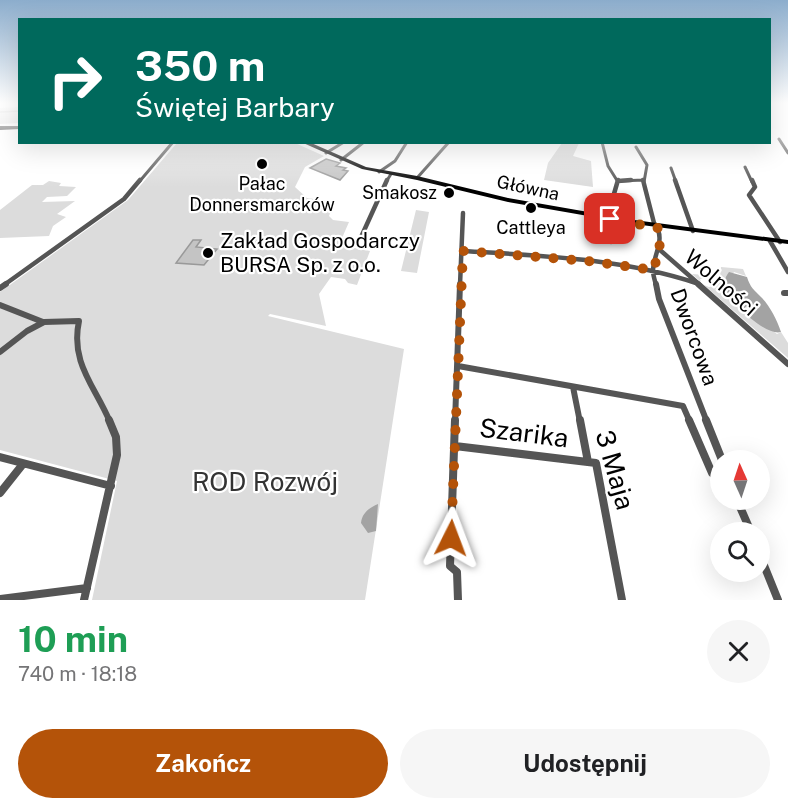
<!DOCTYPE html>
<html lang="pl">
<meta charset="utf-8">
<style>
:root{--surface:#fff;--page:#f6f6f6;--text:#202124;--muted:#757577;--accent:#b45309}
body{margin:0;font-family:"Public Sans",sans-serif;background:var(--page);color:var(--text);height:100vh;display:flex;flex-direction:column;font-size:22px;white-space:nowrap}
*{box-sizing:border-box;margin:0}
p{font-size:20px;color:var(--muted)}
.icon{flex:none;width:33px;height:33px;fill:none;stroke:currentColor;stroke-width:2;stroke-linecap:round;stroke-linejoin:round}
.map{position:relative;height:600px;overflow:hidden}
.panel{display:flex;flex-direction:column;background:var(--surface);flex:1}
.panel>*{flex:none}
.banner{position:absolute;left:18px;top:18px;width:753px;height:126px;border-radius:0px;box-shadow:0 6px 24px #0002;background:#00695c;color:#fff;overflow:hidden}
.needle{width:39px;rotate:357deg}
.controls{position:absolute;left:710px;top:450px;display:grid;gap:12px}
.controls a{display:grid;place-items:center;width:60px;height:60px;border-radius:50%;background:var(--surface);box-shadow:0 6px 24px #0002;font-size:30px}
.pin{position:absolute;display:grid;place-items:center;width:51px;height:51px;color:#fff;margin:-26px;border-radius:12px;box-shadow:0 3px 9px #0006}
.me{position:absolute;width:66px;margin:-33px;rotate:3deg;stroke-linejoin:round;filter:drop-shadow(0 0 4px #0008)}
.turn{display:flex;align-items:center;gap:21px;height:126px;padding:0 18px;font-size:27px}
.turn .icon{width:78px;height:78px;stroke-width:2.5}
.turn b{display:block;font-size:42px;line-height:51px}
.round{display:grid;place-items:center;flex:none;width:63px;height:63px;border-radius:32px;background:var(--page)}
.headline{display:flex;align-items:center;justify-content:space-between;height:102px;padding:0 18px}
h1{font-size:36px;font-weight:700;line-height:45px;color:#1e9e55}
.button{display:flex;gap:12px;margin-top:auto;padding:12px 18px}
.button a{flex:1;height:69px;border-radius:36px;background:var(--accent);color:#fff;font-size:24px;font-weight:700;line-height:69px;text-align:center}
.button a+a{background:var(--page);color:var(--text)}
.map>svg:first-child{display:block}
.green{fill:#dcdcdc}
.water{fill:#a3a3a3}
.lines{fill:none;stroke-linecap:round;stroke-linejoin:round}
.stream{stroke:#a3a3a3;stroke-width:1.5}
.building{fill:#c4c4c4;stroke:#999;stroke-width:1.5}
.street-far3{stroke:#555;stroke-width:3}
.street-far2{stroke:#555;stroke-width:4.5}
.street-far1{stroke:#555;stroke-width:6}
.street{stroke:#555;stroke-width:8}
.primary{fill:#000;fill-rule:evenodd}
.route{stroke:#b45309;stroke-width:10;stroke-dasharray:0 18}
.poi-dot{fill:#000;stroke:#fff;stroke-width:2}
.labels{text-anchor:middle;stroke-width:4.5;stroke-linejoin:round;paint-order:stroke}
.far-poi-label{font-size:18px;fill:#000;stroke:#fff}
.far-street-label{font-size:18px;fill:#000;stroke:#fff}
.poi-label{font-size:21px;fill:#000;stroke:#fff;text-anchor:start}
.street-label{font-size:21px;fill:#000;stroke:#fff}
.near-street-label{font-size:26px;fill:#000;stroke:#fff}
.near-park-label{font-size:26px;fill:#333;stroke:#fff}
</style>
<div class="map">
<svg width="788" height="600" viewBox="0 0 788 600">
<rect width="100%" height="100%" fill="#fff"/>
<path class="green" d="M19 107V123L0 124V108Z
M177 143H295L324 156 305 167 295 187 307 198 334 202 329 216 333 220 349 222 339 245 370 251 357 285 348 283 345 279 331 277 319 294 326 326 270 314 268 316 404 349 365 600H92L117 481 0 450V292L128 200Z
M562 143H579L573 156 591 161 593 187 544 180 548 163Z
M49 181 61 183 59 186 76 187 67 196 47 197 42 202 75 201 57 214 66 217 53 226 49 236 0 238V210L32 185H43Z
M416 210 429 212 417 273 401 271Z
M721 267 743 269 746 276 734 272 725 287 736 303 777 334 781 332 788 343V358L704 285 709 287 714 286 707 278 700 279 701 282 692 274 720 276Z"/>
<path class="water" d="M729 272 747 277C750 287 754 290 761 297 770 306 777 320 781 332 766 337 727 300 725 286 724 280 726 276 729 272Z
M378 504 376 531 368 533 361 523C362 513 369 508 378 504Z"/>
<g class="lines">
<path class="stream" d="M0 112 20 111"/>
</g>
<path class="building" d="M326 159 340 163 336 166 346 168 343 170 348 171 340 180 310 168Z
M193 240H201L196 247 217 249 204 265 176 263Z"/>
<g class="lines">
<path class="street-far3" d="M779 139 788 153
M602 142 608 166 618 182
M636 147 647 165 644 182
M326 153 344 142
M341 160 364 142
M745 167 752 182
M671 168 676 182
M379 172 395 161 407 142
M417 178 449 142
M618 181 644 180
M139 182 173 142
M386 182 391 174"/>
<path class="street-far2" d="M643 180 654 223C667 239 653 254 653 271 653 275 655 281 656 285
M675 180 693 231
M752 180 755 187 749 195 780 242
M618 181 631 180
M607 218 618 180
M610 219 611 242
M362 235 387 180
M770 241 788 272
M660 250 700 285
M463 251C542 256 620 258 696 283
M4 285 124 199 140 180
M460 285 463 213"/>
<path class="street-far1" d="M656 284 659 299 707 422
M698 284 788 364
M0 288 6 284
M784 293H788
M0 305 43 322
M0 352 27 331 44 322 79 321C70 363 95 386 110 422
M458 366 683 406 690 422
M573 387 580 422
M455 422 460 284"/>
<path class="street" d="M455 420 450 566 457 572 458 600
M580 420 588 462
M689 420 712 473 720 479
M706 420 722 460
M455 446 596 463 622 600
M0 457 111 486
M0 493 23 464
M737 500 751 532
M759 553 778 600
M0 599 87 588
M84 600 117 455 116 437 109 420"/>
<path class="primary" d="M0 126H20V129L0 130Z
M301 142H309L366 167 417 176 508 198 634 220 788 240V244L634 224 508 202 417 180 362 169Z"/>
</g>
<linearGradient id="sky" x2="0" y2="1"><stop stop-color="#8cadcc"/><stop offset="0.55" stop-color="#fff"/><stop offset="1" stop-color="#fff" stop-opacity="0"/></linearGradient>
<rect width="788" height="187" fill="url(#sky)"/>
<g class="lines">
<path class="route" d="M451 538 463 251 588 261 653 270 660 250 658 228 610 219"/>
</g>
<g class="poi-dot">
<circle cx="262" cy="164" r="6"/>
<circle cx="449" cy="193" r="6"/>
<circle cx="531" cy="208" r="6"/>
<circle cx="208" cy="253" r="6"/>
</g>
<g class="labels">
<g class="far-poi-label">
<text x="262" y="190">Pałac<tspan x="262" dy="21">Donnersmarcków</tspan></text>
<text x="437" y="199" text-anchor="end">Smakosz</text>
<text x="531" y="234">Cattleya</text>
</g>
<g class="far-street-label">
<text transform="translate(528 188) rotate(12)" y="6">Główna</text>
</g>
<g class="poi-label">
<text x="220" y="248">Zakład Gospodarczy<tspan x="220" dy="24">BURSA Sp. z o.o.</tspan></text>
</g>
<g class="street-label">
<text transform="translate(721 283) rotate(41)" y="7">Wolności</text>
<text transform="translate(694 337) rotate(70)" y="7">Dworcowa</text>
</g>
<g class="near-street-label">
<text transform="translate(524 433) rotate(7)" y="9">Szarika</text>
<text transform="translate(615 470) rotate(74)" y="9">3 Maja</text>
</g>
<g class="near-park-label">
<text x="265" y="491">ROD Rozwój</text>
</g>
</g>
</svg>
<div class="controls">
<a><svg class="needle" viewBox="-14 -14 28 28"><path d="M0-13l5 13h-10z" fill="#e53935"/><path d="M0 13l5-13h-10z" fill="#757577"/></svg></a>
<a><svg class="icon" aria-label="search" viewBox="0 0 24 24"><circle cx="10" cy="10" r="6"/><path d="M15 15l6 6"/></svg></a>
</div>
<div class="pin" style="left:610px;top:219px;background:#d93025"><svg class="icon" aria-label="arrive" viewBox="0 0 24 24"><path d="M6 21V4h12l-3 4 3 4H6"/></svg></div>
<svg class="me" style="left:451px;top:538px" viewBox="-20 -20 40 40"><path d="M0-17L14 15 0 8-14 15z" fill="#b45309" stroke="#fff" stroke-width="4"/></svg>
<div class="banner">
<div class="turn"><svg class="icon" aria-label="right" viewBox="0 0 24 24"><path d="M7 20v-9h11M14 6l5 5-5 5"/></svg><div><b>350 m</b>Świętej Barbary</div></div>
</div>
</div>
<section class="panel">
<div class="headline"><div><h1>10 min</h1><p>740 m · 18:18</p></div><a class="round"><svg class="icon" aria-label="close" viewBox="0 0 24 24"><path d="M6 6l12 12M18 6L6 18"/></svg></a></div>
<div class="button"><a>Zakończ</a><a>Udostępnij</a></div>
</section>
